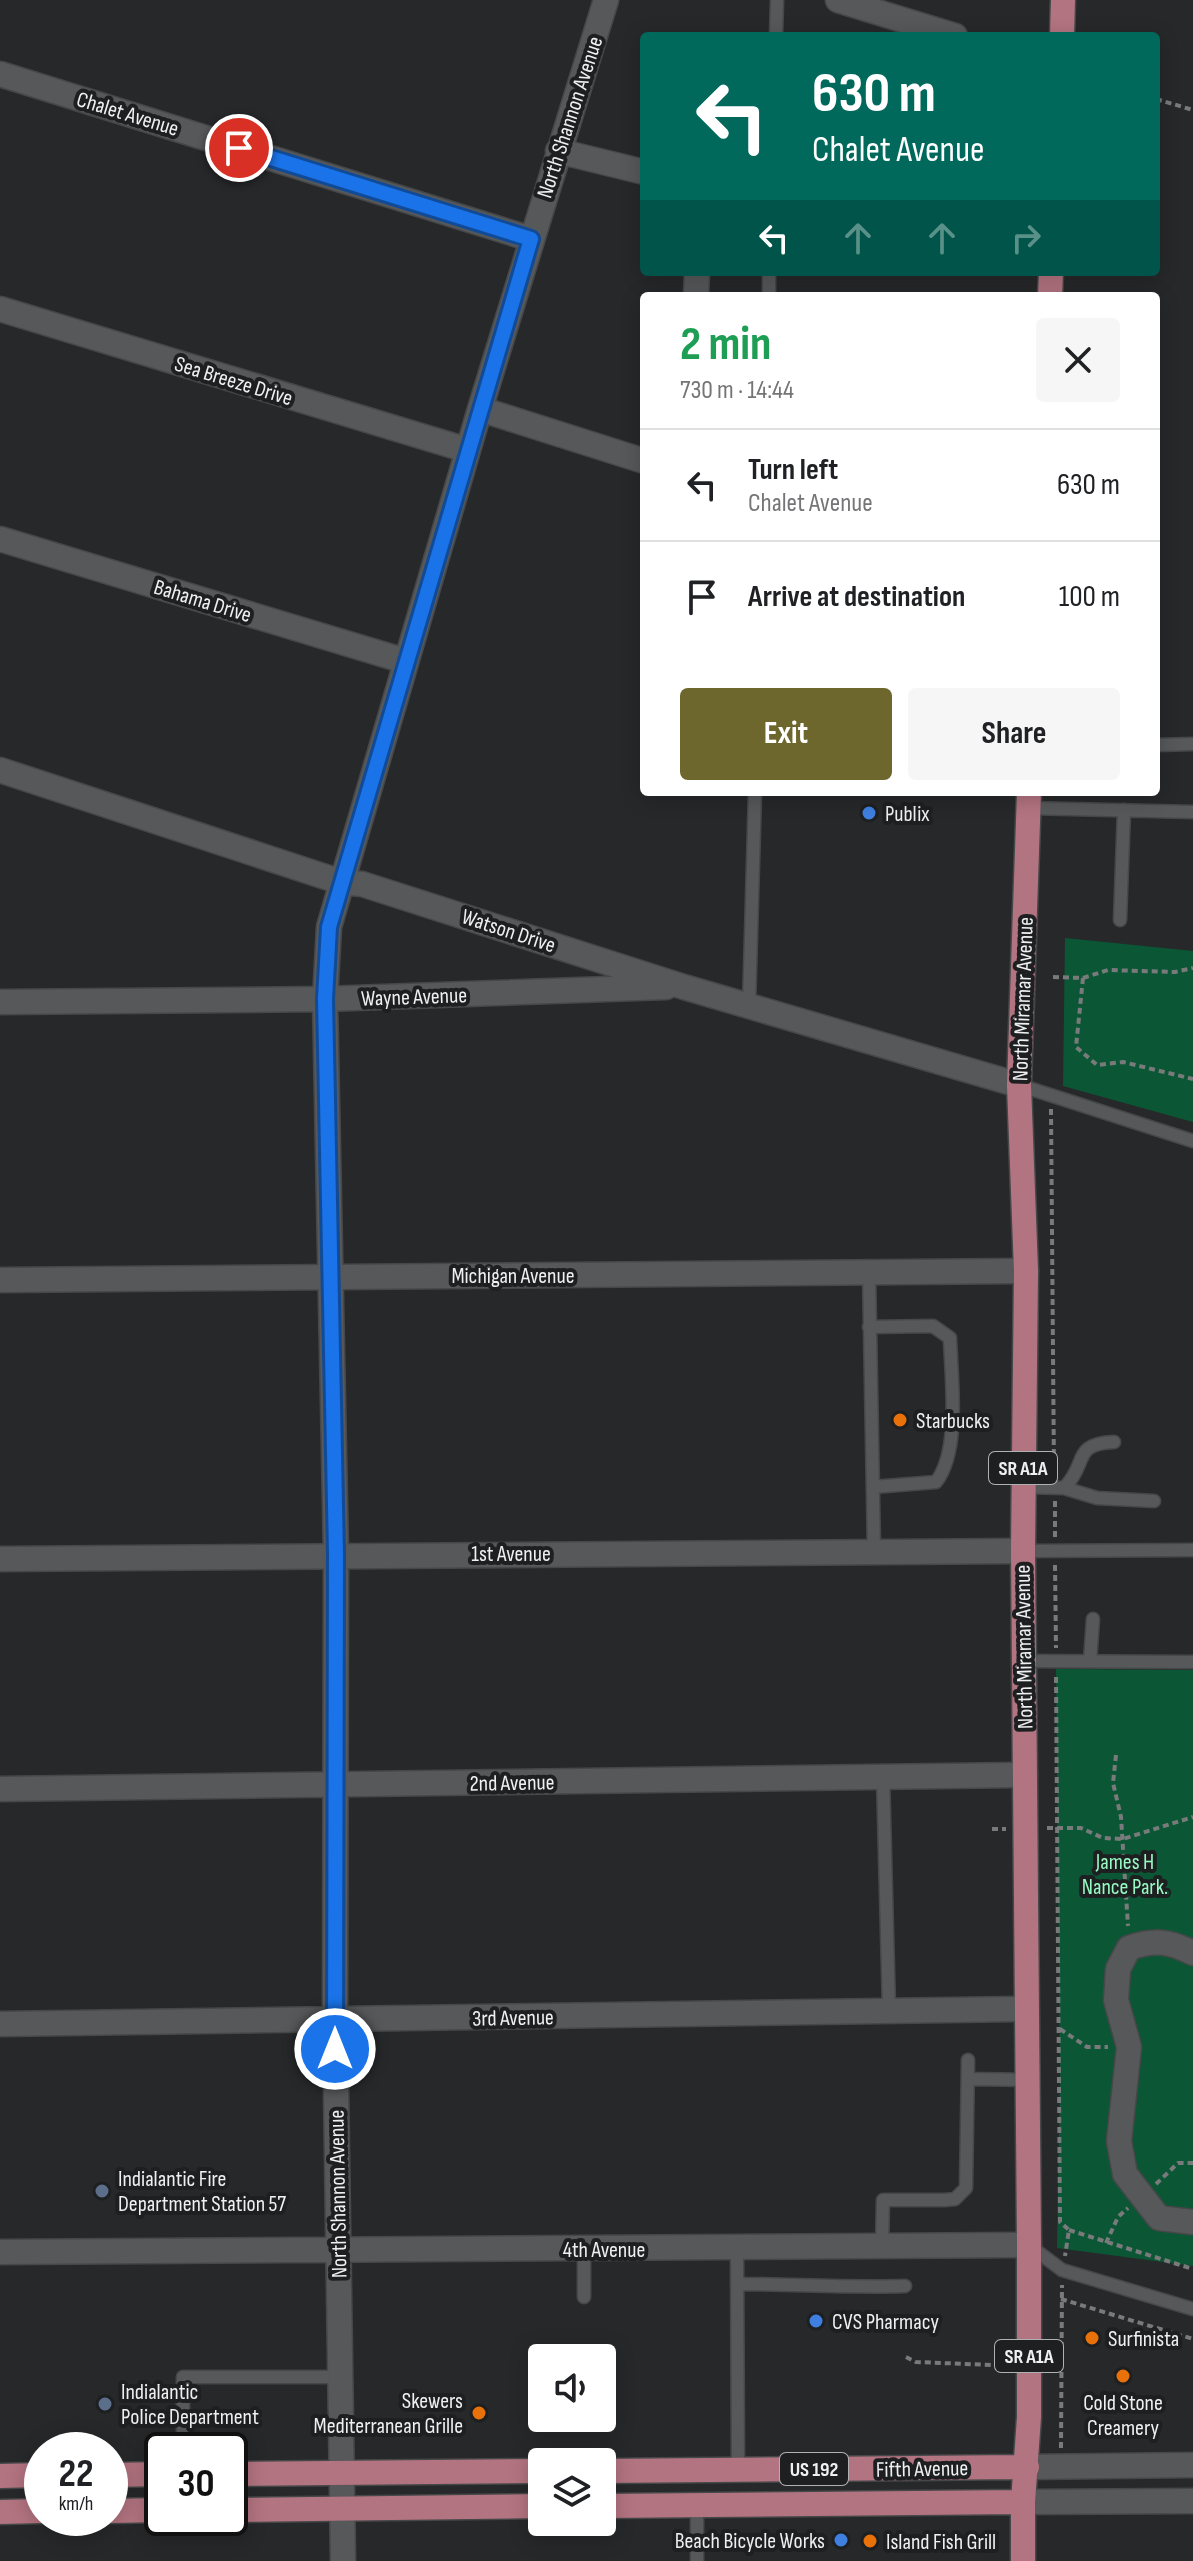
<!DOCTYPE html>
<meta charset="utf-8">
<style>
:root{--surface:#fff;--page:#f6f6f6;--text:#202124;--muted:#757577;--line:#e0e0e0;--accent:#6d662d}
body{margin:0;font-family:"Sofia Sans Condensed",sans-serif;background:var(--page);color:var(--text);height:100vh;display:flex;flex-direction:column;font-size:30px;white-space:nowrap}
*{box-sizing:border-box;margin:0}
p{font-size:26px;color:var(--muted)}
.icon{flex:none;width:44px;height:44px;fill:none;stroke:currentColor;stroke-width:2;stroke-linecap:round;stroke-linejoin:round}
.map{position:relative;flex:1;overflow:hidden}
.panel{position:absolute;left:640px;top:292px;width:520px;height:504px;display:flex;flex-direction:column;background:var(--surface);border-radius:8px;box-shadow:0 4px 20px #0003}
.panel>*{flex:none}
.hud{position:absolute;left:640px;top:32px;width:520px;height:244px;border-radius:8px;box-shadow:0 4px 20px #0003;background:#00695c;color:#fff;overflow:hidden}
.tools{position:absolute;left:528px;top:2344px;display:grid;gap:16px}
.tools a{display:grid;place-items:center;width:88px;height:88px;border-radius:8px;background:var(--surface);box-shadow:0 4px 20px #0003;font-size:40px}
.speed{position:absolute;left:24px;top:2432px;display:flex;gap:16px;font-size:40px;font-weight:700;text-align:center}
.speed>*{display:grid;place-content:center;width:104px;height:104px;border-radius:50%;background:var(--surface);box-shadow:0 4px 20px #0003;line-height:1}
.speed small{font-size:20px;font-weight:400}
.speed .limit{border:4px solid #111;border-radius:12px;background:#fff;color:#111}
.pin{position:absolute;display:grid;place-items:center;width:68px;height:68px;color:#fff;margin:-34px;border:4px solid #fff;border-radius:50%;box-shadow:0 2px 8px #0007}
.me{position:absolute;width:88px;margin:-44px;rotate:0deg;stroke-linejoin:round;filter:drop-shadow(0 0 6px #0008)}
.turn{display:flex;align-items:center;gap:28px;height:168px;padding:0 40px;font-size:36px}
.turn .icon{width:104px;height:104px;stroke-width:2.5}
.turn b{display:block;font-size:56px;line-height:68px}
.lanes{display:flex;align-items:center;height:76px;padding:0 40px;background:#0003;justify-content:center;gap:40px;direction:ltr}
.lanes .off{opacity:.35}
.round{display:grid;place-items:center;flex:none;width:84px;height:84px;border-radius:8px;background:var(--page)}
.summary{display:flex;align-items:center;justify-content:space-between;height:136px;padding:0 40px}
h1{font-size:48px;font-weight:700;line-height:60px;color:#1e9e55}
.button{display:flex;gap:16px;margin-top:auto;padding:16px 40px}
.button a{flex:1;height:92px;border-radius:8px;background:var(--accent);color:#fff;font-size:32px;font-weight:700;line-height:92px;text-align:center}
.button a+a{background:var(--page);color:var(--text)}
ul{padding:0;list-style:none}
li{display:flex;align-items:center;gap:24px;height:112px;padding:0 40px;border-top:2px solid var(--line)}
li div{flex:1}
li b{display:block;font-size:30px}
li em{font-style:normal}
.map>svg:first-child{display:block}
.green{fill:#0b5735}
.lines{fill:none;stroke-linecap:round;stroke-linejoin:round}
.service-casing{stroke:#464748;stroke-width:15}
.minor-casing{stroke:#464748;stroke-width:27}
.primary-casing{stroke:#464748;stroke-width:27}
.path{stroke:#797a7b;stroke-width:4;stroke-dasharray:6 4;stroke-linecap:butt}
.service{stroke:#56585a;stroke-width:12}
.minor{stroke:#56585a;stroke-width:24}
.primary{stroke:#b37481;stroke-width:24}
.route-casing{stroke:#114b97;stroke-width:20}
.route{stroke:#1a73e8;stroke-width:14}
.shop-dot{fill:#3f7fe0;stroke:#1d1f21;stroke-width:3}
.food-dot{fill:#e8710a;stroke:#1d1f21;stroke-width:3}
.service-dot{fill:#5c6f8a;stroke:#1d1f21;stroke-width:3}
.labels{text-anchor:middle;stroke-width:8;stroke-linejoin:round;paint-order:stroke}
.shield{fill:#1d1f21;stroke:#b0b1b3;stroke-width:2}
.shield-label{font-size:20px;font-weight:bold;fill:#eff0f1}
.street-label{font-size:22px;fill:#eff0f1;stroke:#1d1f21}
.poi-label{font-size:22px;fill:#eff0f1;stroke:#1d1f21;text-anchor:start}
.park-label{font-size:22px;fill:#96fac2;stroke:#1d1f21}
</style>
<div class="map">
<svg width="1193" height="2561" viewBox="0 0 1193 2561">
<rect width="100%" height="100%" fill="#27282a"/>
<path class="green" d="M1065 938 1193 951V1122L1063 1086Z
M1056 1669 1193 1670V2266L1057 2248 1060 2077Z"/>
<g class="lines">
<defs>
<path id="service" d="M776 36 777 0
M769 296V272
M1156 745 1193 744
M1028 808 1193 812
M1120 920 1124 810
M749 1006 755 792
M1019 1085 1193 1141
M869 1272 874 1551
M869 1327 933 1326 950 1338C951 1377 961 1450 936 1482L873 1487
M1023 1487 1064 1488 1097 1498 1154 1501
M1064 1488C1089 1463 1071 1444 1114 1442
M1023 1551 1193 1550
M1024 1661 1193 1662
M1090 1661 1093 1619
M883 1777 889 2009
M968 2079 1027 2080
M1030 2246 1062 2270 1193 2309
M737 2248 738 2470
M882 2248 883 2200H945L955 2199 966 2188 968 2060
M584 2249V2297
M737 2284C793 2284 848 2288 905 2286
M183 2450V2377H340
M697 2505V2561"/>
<path id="minor" d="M838 0 955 36
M0 74 531 239
M558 151 644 172
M696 296 697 272
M0 309 467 450
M480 409 644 461
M0 539 405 661
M0 770 341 882 362 884 684 987 1019 1085
M0 1002 325 999 666 987
M0 1280 1026 1271
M0 1559 1023 1551
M0 1789 1025 1775
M1193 1953C1169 1941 1154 1939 1129 1948L1118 1969 1116 2000 1129 2047 1119 2141 1125 2174 1159 2218 1193 2222
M0 2024 1026 2009
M0 2252 1029 2245
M1027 2467 1193 2465
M1023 2502 1193 2501
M343 2561 335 2020 336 1554 325 999 329 927 480 409 606 0"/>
<path id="primary" d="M1062 36 1063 0
M1050 296 1051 272
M602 2471 1027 2467
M230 2474 542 2471
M110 2475 162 2474
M0 2476 42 2475
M602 2506 1023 2502
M230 2510 542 2506
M110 2511 162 2510
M0 2512 42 2511
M1023 2561V2502L1029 2417V2245L1023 1551 1026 1271 1019 1085 1029 792"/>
</defs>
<use href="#service" class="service-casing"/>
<use href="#minor" class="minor-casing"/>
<use href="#primary" class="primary-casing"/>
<path class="path" d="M1156 99 1193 110
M1053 977 1083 978 1108 970 1175 972 1193 968
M1083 978 1076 1047 1097 1065 1123 1062 1193 1079
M1051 1109 1054 1473
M1055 1501V1537
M1055 1565 1056 1648
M1056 1677 1060 2222 1069 2230 1065 2256
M1116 1755 1113 1783 1121 1817 1128 1926
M1047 1828H1081L1103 1838 1123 1839 1193 1817
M992 1829H1006
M1060 2029 1087 2047H1108
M1156 2184 1178 2163H1193
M1069 2230 1193 2269
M1106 2243 1118 2217 1128 2208
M1061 2299 1193 2339
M906 2357 916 2362 992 2365
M1061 2448 1062 2285"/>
<use href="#service" class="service"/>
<use href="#minor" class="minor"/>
<use href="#primary" class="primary"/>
</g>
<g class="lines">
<defs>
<path id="route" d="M239 148 531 239 329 927 325 999 336 1554 335 2049"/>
</defs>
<use href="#route" class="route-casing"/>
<use href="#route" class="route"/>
</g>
<g class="shop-dot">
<circle cx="869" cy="813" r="8"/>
<circle cx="816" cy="2321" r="8"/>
<circle cx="841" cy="2540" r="8"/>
</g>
<g class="food-dot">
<circle cx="900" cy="1420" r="8"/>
<circle cx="1092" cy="2338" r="8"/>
<circle cx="1123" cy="2376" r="8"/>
<circle cx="479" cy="2413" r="8"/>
<circle cx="870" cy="2541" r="8"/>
</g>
<g class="service-dot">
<circle cx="102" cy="2191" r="8"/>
<circle cx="105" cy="2404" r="8"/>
</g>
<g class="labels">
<g class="shield">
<rect x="989" y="1452" width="68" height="32" rx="6"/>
<rect x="995" y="2340" width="68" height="32" rx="6"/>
<rect x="780" y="2453" width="68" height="32" rx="6"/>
</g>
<g class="shield-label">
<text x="1023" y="1475">SR A1A</text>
<text x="1029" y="2363">SR A1A</text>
<text x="814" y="2476">US 192</text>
</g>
<g class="street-label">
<text transform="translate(128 113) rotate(17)" y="8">Chalet Avenue</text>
<text transform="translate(569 117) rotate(-72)" y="8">North Shannon Avenue</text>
<text transform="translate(234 380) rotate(17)" y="8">Sea Breeze Drive</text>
<text transform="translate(203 600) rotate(17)" y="8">Bahama Drive</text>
<text transform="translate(509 930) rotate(18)" y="8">Watson Drive</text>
<text transform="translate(414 996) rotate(-2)" y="8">Wayne Avenue</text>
<text transform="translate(1022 999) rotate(-88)" y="8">North Miramar Avenue</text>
<text x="513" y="1283">Michigan Avenue</text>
<text x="511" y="1561">1st Avenue</text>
<text transform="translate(1023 1647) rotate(-91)" y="8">North Miramar Avenue</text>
<text transform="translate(512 1782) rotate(-1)" y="8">2nd Avenue</text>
<text transform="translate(513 2017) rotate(-1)" y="8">3rd Avenue</text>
<text transform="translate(337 2194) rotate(-91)" y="8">North Shannon Avenue</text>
<text x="604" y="2257">4th Avenue</text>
<text transform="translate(922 2468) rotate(-1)" y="8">Fifth Avenue</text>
</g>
<g class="poi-label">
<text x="885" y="821">Publix</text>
<text x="916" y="1428">Starbucks</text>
<text x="118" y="2186">Indialantic Fire<tspan x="118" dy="25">Department Station 57</tspan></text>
<text x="832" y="2329">CVS Pharmacy</text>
<text x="1108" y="2346">Surfinista</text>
<text x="121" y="2399">Indialantic<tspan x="121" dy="25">Police Department</tspan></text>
<text x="463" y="2408" text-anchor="end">Skewers<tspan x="463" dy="25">Mediterranean Grille</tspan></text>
<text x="1123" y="2410" text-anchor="middle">Cold Stone<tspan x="1123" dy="25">Creamery</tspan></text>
<text x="825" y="2548" text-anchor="end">Beach Bicycle Works</text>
<text x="886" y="2549">Island Fish Grill</text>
</g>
<g class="park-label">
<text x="1125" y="1869">James H<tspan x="1125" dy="25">Nance Park.</tspan></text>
</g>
</g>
</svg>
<div class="tools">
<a><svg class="icon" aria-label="sound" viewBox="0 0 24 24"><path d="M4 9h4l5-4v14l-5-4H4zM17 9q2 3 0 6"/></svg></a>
<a><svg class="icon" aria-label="layers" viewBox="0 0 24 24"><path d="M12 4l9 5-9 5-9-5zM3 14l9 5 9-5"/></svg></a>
</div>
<div class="speed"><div>22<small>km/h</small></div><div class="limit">30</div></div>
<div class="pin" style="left:239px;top:148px;background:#d93025"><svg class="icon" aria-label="arrive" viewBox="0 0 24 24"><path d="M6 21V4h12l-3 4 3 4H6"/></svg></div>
<svg class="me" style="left:335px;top:2049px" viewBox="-20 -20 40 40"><circle r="17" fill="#1a73e8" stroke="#fff" stroke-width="3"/><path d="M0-11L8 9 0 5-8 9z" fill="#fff"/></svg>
<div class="hud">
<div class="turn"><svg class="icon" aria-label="left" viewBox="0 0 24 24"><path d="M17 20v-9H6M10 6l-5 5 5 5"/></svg><div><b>630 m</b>Chalet Avenue</div></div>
<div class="lanes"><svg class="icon" aria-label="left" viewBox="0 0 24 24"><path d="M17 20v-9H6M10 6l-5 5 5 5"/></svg><svg class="icon off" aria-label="ahead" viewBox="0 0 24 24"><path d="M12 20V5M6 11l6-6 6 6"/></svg><svg class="icon off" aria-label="ahead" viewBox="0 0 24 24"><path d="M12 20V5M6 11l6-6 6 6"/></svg><svg class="icon off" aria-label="right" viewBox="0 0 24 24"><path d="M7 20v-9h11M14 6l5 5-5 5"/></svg></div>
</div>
<section class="panel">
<div class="summary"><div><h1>2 min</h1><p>730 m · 14:44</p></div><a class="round"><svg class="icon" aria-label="close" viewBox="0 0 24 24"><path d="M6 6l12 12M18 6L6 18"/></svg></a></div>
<ul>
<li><svg class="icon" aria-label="left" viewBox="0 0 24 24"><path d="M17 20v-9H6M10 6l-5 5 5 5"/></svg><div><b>Turn left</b><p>Chalet Avenue</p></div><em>630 m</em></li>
<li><svg class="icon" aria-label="arrive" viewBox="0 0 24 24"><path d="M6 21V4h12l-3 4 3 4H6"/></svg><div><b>Arrive at destination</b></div><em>100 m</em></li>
</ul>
<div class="button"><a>Exit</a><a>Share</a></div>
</section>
</div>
